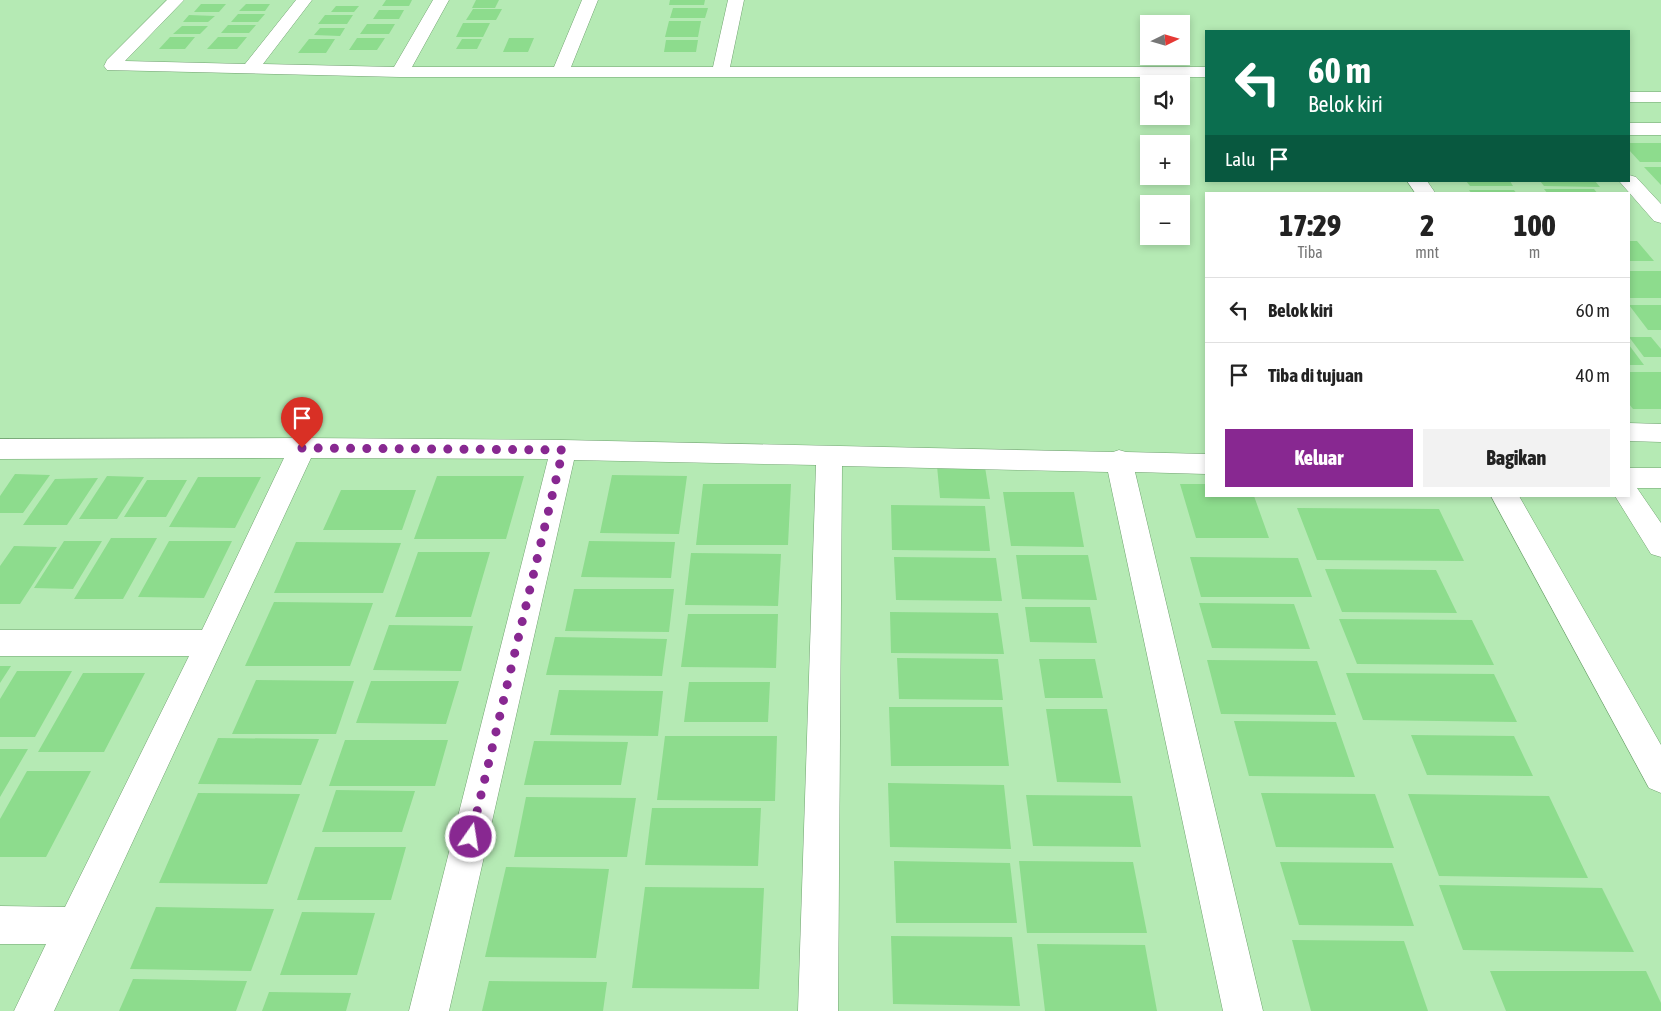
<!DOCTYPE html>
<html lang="id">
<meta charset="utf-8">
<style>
:root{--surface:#fff;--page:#f2f2f2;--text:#222;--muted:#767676;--line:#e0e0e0;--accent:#882891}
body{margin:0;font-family:"Asap Condensed",sans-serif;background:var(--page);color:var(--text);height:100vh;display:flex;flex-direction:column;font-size:19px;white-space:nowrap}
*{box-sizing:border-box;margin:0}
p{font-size:16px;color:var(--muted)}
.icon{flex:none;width:28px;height:28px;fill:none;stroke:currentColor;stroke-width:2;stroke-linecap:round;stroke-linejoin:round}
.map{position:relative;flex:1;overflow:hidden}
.details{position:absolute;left:1205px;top:192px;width:425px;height:305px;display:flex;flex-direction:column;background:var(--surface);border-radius:0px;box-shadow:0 2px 8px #0003}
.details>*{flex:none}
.banner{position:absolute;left:1205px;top:30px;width:425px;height:152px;border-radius:0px;box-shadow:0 2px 8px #0003;background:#0b6e4f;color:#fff;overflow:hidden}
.needle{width:32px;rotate:85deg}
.fabs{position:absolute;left:1140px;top:15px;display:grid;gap:10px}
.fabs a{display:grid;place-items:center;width:50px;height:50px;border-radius:0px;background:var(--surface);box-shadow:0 2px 8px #0003;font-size:25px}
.pin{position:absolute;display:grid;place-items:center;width:42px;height:42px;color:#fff;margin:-51px -21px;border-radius:50% 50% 50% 0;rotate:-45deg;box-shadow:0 0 5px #0007}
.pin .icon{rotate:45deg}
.me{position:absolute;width:55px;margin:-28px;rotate:13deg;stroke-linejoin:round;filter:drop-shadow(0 0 4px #0008)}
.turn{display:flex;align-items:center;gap:18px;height:105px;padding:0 20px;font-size:22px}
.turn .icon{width:65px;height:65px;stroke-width:2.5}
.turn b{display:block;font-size:35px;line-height:42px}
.then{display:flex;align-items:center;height:48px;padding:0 20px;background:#0003;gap:10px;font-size:19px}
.eta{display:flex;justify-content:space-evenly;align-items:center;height:85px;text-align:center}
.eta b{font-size:30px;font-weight:800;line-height:35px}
.cta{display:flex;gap:10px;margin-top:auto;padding:10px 20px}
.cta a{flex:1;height:58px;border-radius:0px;background:var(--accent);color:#fff;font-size:20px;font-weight:800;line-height:58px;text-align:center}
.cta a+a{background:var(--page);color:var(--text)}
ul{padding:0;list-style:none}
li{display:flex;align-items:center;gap:15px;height:65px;padding:0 20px;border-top:1px solid var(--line)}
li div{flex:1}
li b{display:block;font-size:19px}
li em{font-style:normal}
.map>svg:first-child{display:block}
.building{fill:#8ddc8d}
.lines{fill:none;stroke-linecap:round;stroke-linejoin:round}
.minor-casing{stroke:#71a371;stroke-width:1}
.minor{fill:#fff;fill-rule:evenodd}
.route{stroke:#882891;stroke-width:9;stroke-dasharray:0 16.2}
</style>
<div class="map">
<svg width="1661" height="1011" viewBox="0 0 1661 1011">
<rect width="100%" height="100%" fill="#b5eab4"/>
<path class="building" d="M386 0H412L409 6H382Z
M476 0H499L495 8H472Z
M670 0H705L704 5H669Z
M201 4H226L219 12H194Z
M246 4H270L265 11H239Z
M336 6H359L354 12H331Z
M673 8H708L705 18H670Z
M473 9H502L496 20H466Z
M379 10H404L399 19H373Z
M238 14H265L258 22H231Z
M189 15 215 16 208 22H183Z
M325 15H353L347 24H318Z
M669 21H701L698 37H665Z
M463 23H490L483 37H456Z
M367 24H395L389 34H360Z
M228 25H256L249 33H221Z
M182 26H208L200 34H173Z
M320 28H345L340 36 314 35Z
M170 37H195L185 49H159Z
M218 37H247L237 49H207Z
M357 38H385L377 50H349Z
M509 38H534L528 52H503Z
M309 39H335L326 53H298Z
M462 39H482L477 49H456Z
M666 40H698L696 52H664Z
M1629 143H1661V162H1640L1629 150Z
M1644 167H1661V185Z
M1466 181H1510L1513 186H1470Z
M1540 181H1595L1600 187 1544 186Z
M1544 189H1594L1598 194H1548Z
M1469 190H1514L1517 194H1472Z
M1629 241H1637L1654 261H1629Z
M1629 271H1661V298H1629Z
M1629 305H1661V330H1648Z
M1629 337H1651L1661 349V357H1644Z
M1629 345 1644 365H1629Z
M1629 372H1661V409H1633L1629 404Z
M937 466 985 467 990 499 940 498Z
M15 474 50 475 23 513H0V496Z
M612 475 687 476 679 534 600 533Z
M107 476 144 477 117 519H79Z
M437 476H524L506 539H414Z
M198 477H261L235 528 169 527Z
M98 478 67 525H23L55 479Z
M147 480H187L166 517H124Z
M703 484H791L788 545H696Z
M1180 484H1206V496H1254L1269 538H1196Z
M341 490H416L402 530H323Z
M1003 492H1074L1084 547 1011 546Z
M891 505 985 506 990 551 892 550Z
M1297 508 1439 509 1464 561 1317 560Z
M111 538H157L123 599H74Z
M64 541H102L73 589 34 588Z
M169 541H232L204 598 138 597Z
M589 541 675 542 671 578 581 577Z
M296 542 401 543 383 593H274Z
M14 546 57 547 20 604H0V566Z
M418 552H490L471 617H395Z
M691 553 781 554 778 606 685 605Z
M1016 555H1088L1097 600 1022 599Z
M894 557 996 558 1002 601 896 600Z
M1190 557 1298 558 1312 597H1201Z
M1325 569 1436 570 1457 613 1342 612Z
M574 589H674L669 632 565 631Z
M274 602 373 603 350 666H245Z
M1199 603 1294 604 1310 649 1212 648Z
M1025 607H1090L1097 643 1030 642Z
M890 612 998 613 1004 654 891 653Z
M688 614H778L776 668 681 667Z
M1339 619 1472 620 1494 665 1357 664Z
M389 625 473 626 461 671 373 670Z
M555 637 667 639 662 676 546 675Z
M897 658 998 659 1003 700 899 699Z
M1039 659H1095L1103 698H1045Z
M1207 660 1317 661 1336 715 1221 714Z
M0 666H11L0 683Z
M17 671H72L35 737H0V699Z
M83 673H145L104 752H38Z
M1346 673 1494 674 1517 722 1363 720Z
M256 680 354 681 336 734H232Z
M371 681H459L446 724 356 723Z
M689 682H770L768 722H684Z
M559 690 663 691 658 736 550 735Z
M889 707H1002L1009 766H891Z
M1046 709H1107L1121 783 1057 782Z
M1234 721 1336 722 1355 777 1249 776Z
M1411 735 1514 736 1533 776 1427 775Z
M665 736H777L775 801 657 800Z
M218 738 319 739 301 785 198 784Z
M345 740H448L435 786H329Z
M534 741 628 742 621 785H524Z
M0 749H28L0 797Z
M27 771H91L46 857H0V819Z
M888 783 1004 785 1011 849 890 847Z
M336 790 415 791 402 832H322Z
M198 793 300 794 267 884 159 883Z
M1261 793 1375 794 1394 848 1276 847Z
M1408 794 1549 796 1588 878 1439 876Z
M1026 795 1132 796 1141 847 1033 846Z
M526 797 636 798 627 857H514Z
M652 808H761L758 866 645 865Z
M315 847H406L391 900H297Z
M894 861 1010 863 1017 923H896Z
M1019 861 1133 862 1147 933H1027Z
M1280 862 1392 863 1414 926 1299 925Z
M506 867 609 869 596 958 485 957Z
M1439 885 1602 888 1634 952 1463 950Z
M645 887 764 888 759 989 632 988Z
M156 907 274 909 251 971 130 969Z
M302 912 375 913 357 975H280Z
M891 936 1012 937 1020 1006 893 1004Z
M1292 940 1404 941 1428 1011H1311Z
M1037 944 1145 945 1157 1011H1045Z
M1490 971H1646L1661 1003V1011H1506Z
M133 979 247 981 236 1011H119Z
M489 981 607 982 603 1011H482Z
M269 992 351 993 346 1011H262Z"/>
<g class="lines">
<defs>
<path id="minor" d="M167 0H184L125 61 245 64 296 0H312L263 64 394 67 433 0H449L412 67H554L582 0H598L571 67H713L728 0H744L730 67H1206V77H400L107 70 104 66 107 60Z
M1629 92H1661V102H1629Z
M1629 123H1661V135H1629Z
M1629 175 1636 177 1661 204V223L1654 221 1619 181H1629Z
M1407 181H1427L1436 194H1416Z
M1629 423 1661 424V442L1629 441Z
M302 438 563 440 1113 452 1119 450 1126 452 1206 454V474L1135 472 1263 1011H1223L1108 472 842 466 838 1011H798L816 465 574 460 449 1011H409L548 459 311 458 54 1011H14L46 944H0V906L65 907 189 656H0V630H202L284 458 0 459V439Z
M1629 468H1661V488H1637L1661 523V557L1651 554 1615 496H1629Z
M1491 496H1519L1661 745V793L1649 788Z"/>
</defs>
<use href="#minor" class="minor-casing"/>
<use href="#minor" class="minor"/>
</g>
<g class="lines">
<path class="route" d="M302 448 563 450 471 837"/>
</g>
</svg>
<div class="fabs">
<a><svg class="needle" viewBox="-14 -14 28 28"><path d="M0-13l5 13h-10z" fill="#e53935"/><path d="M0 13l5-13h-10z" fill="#767676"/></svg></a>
<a><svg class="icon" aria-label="sound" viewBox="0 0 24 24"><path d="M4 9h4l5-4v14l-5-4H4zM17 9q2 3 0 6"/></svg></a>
<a>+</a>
<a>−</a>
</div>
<div class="pin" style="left:302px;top:448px;background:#d93025"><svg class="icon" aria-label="arrive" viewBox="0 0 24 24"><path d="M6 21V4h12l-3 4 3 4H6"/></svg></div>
<svg class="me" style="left:471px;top:837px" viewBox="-20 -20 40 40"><circle r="17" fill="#882891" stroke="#fff" stroke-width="3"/><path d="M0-11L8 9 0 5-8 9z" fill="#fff"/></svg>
<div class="banner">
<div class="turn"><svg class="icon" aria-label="left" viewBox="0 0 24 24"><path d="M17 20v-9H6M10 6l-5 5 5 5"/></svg><div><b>60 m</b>Belok kiri</div></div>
<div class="then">Lalu<svg class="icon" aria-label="arrive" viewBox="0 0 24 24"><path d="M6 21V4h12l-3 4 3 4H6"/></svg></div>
</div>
<section class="details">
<div class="eta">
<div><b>17:29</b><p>Tiba</p></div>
<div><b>2</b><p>mnt</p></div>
<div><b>100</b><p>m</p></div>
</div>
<ul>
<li><svg class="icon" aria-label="left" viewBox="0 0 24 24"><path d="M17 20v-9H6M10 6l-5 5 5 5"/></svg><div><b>Belok kiri</b></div><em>60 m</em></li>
<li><svg class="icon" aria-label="arrive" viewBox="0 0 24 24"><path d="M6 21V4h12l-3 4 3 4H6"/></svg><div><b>Tiba di tujuan</b></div><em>40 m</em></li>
</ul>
<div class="cta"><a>Keluar</a><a>Bagikan</a></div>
</section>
</div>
